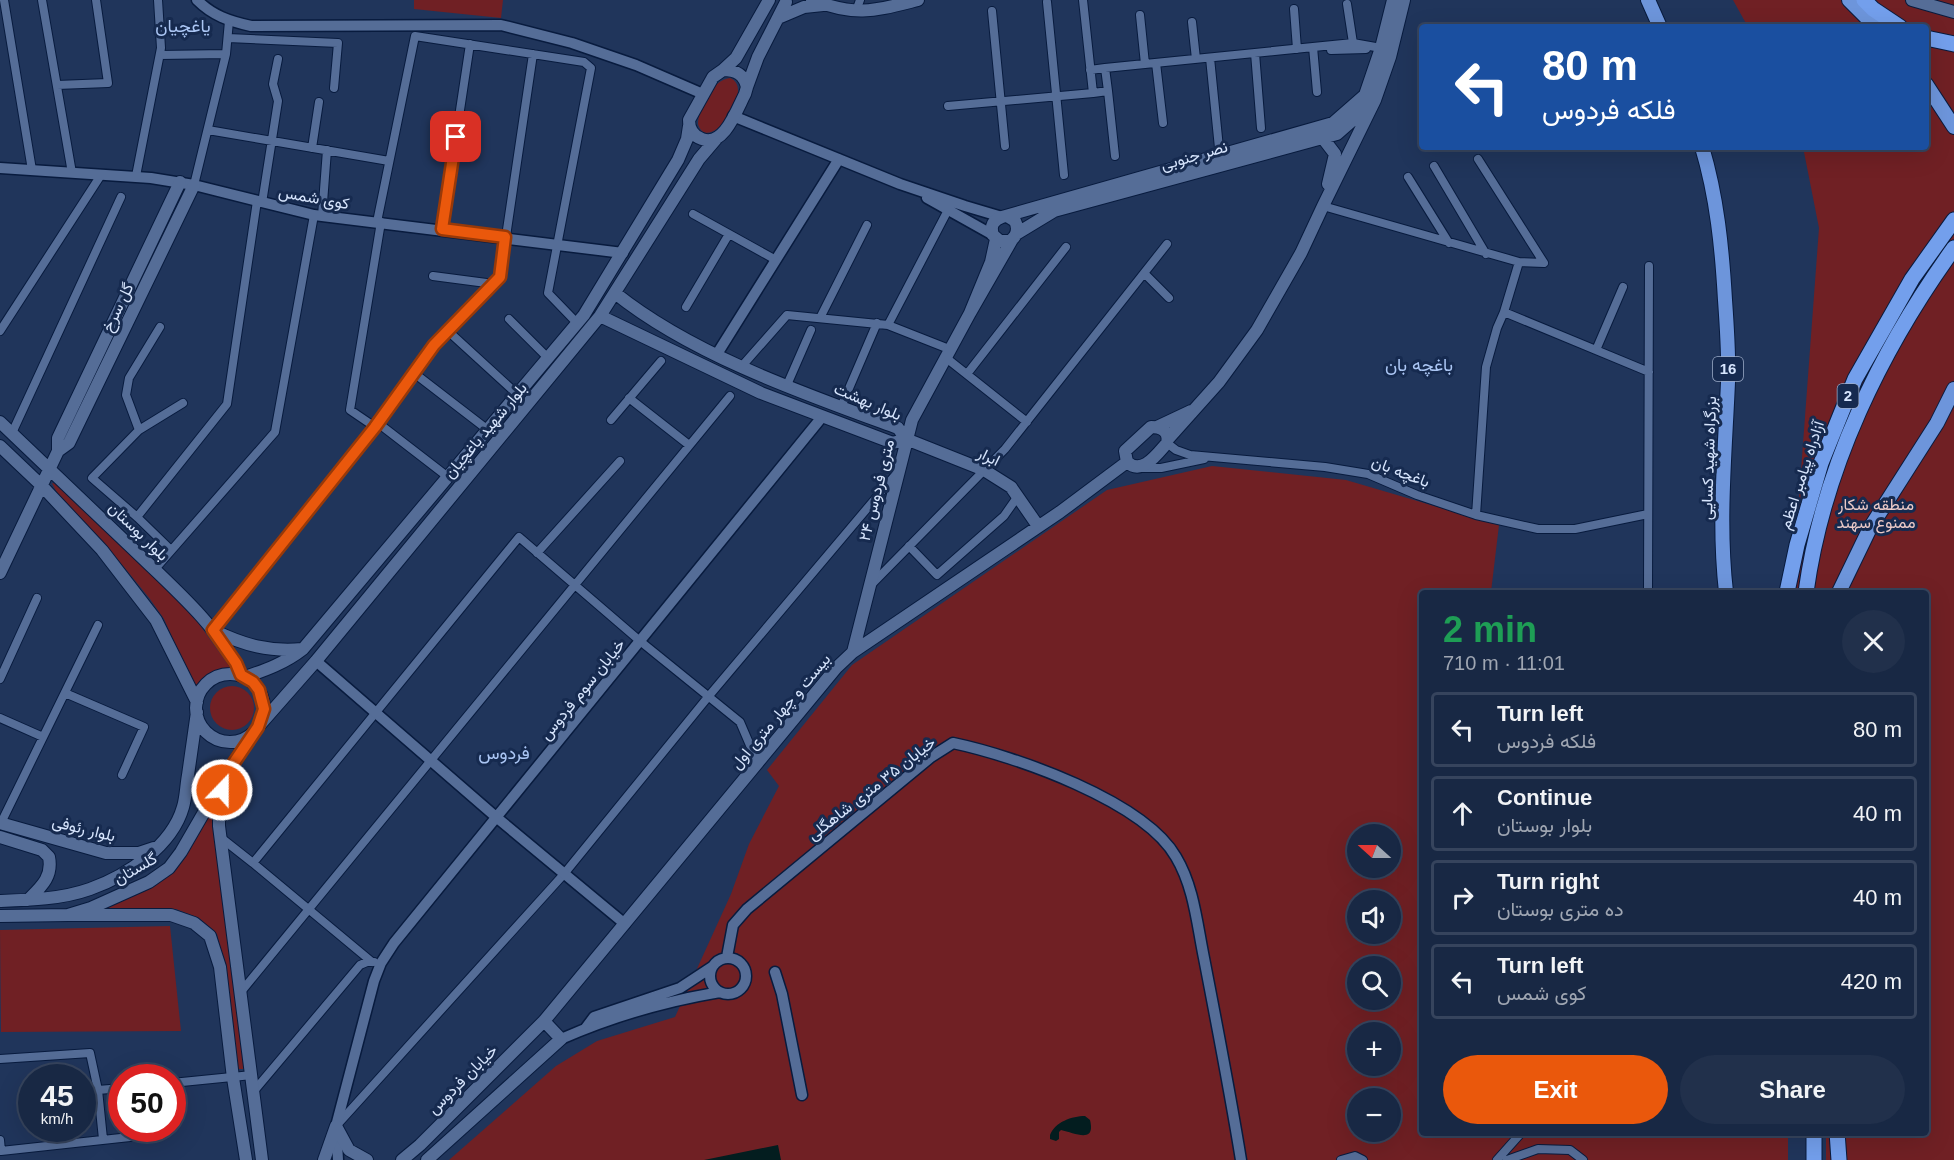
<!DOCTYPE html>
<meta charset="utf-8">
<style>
:root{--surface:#182844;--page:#21304b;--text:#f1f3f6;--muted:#9fa6b2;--line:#36445d;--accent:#ea580c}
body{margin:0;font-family:Helvetica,Vazirmatn,sans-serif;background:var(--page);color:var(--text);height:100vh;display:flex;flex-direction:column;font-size:22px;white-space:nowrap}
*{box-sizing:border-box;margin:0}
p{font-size:20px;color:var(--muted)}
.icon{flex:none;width:33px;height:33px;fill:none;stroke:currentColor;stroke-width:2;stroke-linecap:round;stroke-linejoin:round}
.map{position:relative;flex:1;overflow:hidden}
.details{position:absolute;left:1419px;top:590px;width:510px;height:546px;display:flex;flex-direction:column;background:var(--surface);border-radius:6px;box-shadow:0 6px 24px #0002,0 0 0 2px var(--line)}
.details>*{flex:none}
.top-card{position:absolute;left:1419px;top:24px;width:510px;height:126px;border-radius:6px;box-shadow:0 6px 24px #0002,0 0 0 2px var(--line);background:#1a4fa0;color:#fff;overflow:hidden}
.needle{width:39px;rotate:291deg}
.fabs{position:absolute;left:1347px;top:824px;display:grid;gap:12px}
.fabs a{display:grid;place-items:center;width:54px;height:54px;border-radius:50%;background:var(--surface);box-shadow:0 6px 24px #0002,0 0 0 2px var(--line);font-size:30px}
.speed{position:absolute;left:18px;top:1064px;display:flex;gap:12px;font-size:30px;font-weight:700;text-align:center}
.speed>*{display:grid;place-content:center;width:78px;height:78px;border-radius:50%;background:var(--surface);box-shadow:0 6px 24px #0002,0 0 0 2px var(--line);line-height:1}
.speed small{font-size:15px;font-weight:400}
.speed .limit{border:9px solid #d22;background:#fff;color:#111}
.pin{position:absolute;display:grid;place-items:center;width:51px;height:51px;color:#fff;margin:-26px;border-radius:12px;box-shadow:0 3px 9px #0006}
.me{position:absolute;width:66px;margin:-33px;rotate:22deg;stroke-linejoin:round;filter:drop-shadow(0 0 4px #0008)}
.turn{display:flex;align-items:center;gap:21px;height:126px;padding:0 24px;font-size:27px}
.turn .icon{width:78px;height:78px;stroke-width:2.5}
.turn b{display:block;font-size:42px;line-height:51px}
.round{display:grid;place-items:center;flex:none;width:63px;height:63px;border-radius:32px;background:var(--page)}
.summary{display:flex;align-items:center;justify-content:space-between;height:102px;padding:0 24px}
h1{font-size:36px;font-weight:800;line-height:45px;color:#1e9e55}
.primary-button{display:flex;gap:12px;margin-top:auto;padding:12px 24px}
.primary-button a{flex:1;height:69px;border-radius:36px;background:var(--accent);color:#fff;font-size:24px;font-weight:800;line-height:69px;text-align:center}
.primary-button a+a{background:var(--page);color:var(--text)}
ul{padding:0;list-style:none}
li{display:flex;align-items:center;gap:18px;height:75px;margin:0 12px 9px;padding:0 12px;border:3px solid var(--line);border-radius:6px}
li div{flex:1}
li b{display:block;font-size:22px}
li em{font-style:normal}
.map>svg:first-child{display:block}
.green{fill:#702024;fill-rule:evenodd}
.water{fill:#031d1f}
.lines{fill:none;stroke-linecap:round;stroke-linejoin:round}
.minor-casing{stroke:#081b3e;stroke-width:10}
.tertiary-casing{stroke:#081b3e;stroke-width:13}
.secondary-casing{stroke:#081b3e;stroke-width:14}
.trunk-casing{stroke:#081b3e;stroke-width:16}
.motorway-casing{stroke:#081b3e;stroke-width:17}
.minor{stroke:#556d97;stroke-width:8}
.tertiary{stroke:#556d97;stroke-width:10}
.secondary{stroke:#556d97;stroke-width:12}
.trunk{stroke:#6d95db;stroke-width:14}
.motorway{stroke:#739fec;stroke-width:15}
.route-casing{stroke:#983908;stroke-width:15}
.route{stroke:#ea580c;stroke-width:10}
.labels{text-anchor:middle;stroke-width:6;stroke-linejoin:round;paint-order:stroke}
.shield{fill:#162a4f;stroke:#9dadc9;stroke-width:1.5}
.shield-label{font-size:15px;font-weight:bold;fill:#d7e5fd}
.street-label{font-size:16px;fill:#d7e5fd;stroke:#162a4f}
.park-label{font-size:16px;fill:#ebc9c7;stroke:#162a4f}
.neighbourhood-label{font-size:18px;fill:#abc6f4;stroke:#162a4f}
</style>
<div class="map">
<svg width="1954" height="1160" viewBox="0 0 1954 1160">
<rect width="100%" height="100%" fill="#20355b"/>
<path class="green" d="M414 0H503L501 18 414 9Z
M1733 0H1954V1160H1826V1133L1926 1132V592H1792L1819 228 1803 147H1926V27H1748Z
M730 78C757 88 708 157 698 124 699 106 711 81 730 78Z
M1212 466 1346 480 1499 525 1491 592H1422V1132L1788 1133V1160H449L556 1066 597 1041 675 1017 731 894 749 844 779 786 767 770 852 665 1107 490ZM1358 834H1390V867H1358ZM1358 900H1390V933H1358ZM1358 966H1390V999H1358ZM1358 1032H1390V1065H1358ZM1358 1098H1390V1131H1358Z
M52 483 57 484 186 606 232 670 219 671 194 687 164 619 150 599 124 567 57 493Z
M210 708a22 22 0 1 1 44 0a22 22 0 1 1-44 0Z
M208 818 212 819 214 823 244 1069H237L230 997 217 934 199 918 176 909 94 910 119 902 145 889 204 820Z
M170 926 181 1031 1 1032 0 930Z"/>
<path class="water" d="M1085 1116 1090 1120C1096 1144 1075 1133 1061 1130L1059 1132V1139L1056 1141 1050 1139V1135C1055 1122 1072 1116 1085 1116Z
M778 1145 781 1160H704Z"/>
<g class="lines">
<defs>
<path id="minor" d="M4 0 32 170
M42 0 72 173
M1083 0 1093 93 1108 91 1105 68 1090 70
M1047 2 1064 175
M1347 4 1353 43
M1294 9 1297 49
M856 11 860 0
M992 11 1005 146
M1140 15 1145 64
M1192 22 1196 59
M228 38 338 43 334 88
M1313 47 1317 92
M1331 50 1366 49
M1255 53 1261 128
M160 55 226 54
M1210 58 1219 148
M1156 63 1163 123
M1105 68 1353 43 1381 48
M57 85 108 83 96 0
M1108 91 1115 156
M948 106 1093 93
M208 130 389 161
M312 148 319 102
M1478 159 1544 263 1519 262
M1434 166 1486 254
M136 176 161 48 158 0
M1408 177 1449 243
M194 185 226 54 229 21
M262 203 278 101 273 84 278 59
M1323 206 1519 262 1504 312 1649 372
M693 214 776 260
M322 216 327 150
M377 222 415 36 584 62 591 68 548 293 577 323
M442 229 470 44
M1145 274 1169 298
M433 276 494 284
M686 307 729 234
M820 318 867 225
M509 319 548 358
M888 325 948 210
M0 331 101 175
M448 331 518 395
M1596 350 1623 287
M945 357 1027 422
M742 366 787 315 888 325 949 349
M414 373 488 430
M967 374 1066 247
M787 385 811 330
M629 398 689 445
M841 407 877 323
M611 420 661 361
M378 423 448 477
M375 427 350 410 381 222
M139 430 126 395 129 378 160 327
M12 433 121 197
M1167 443 1176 450 1190 455 1325 467 1368 474 1417 495 1476 515 1538 529H1575L1648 514
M1140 468H1161L1204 459
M1476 515 1486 367 1497 328 1504 312
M137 517 227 404 257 201
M909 546 937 575 1004 516 1018 496
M171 550 137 517 92 478 139 430 183 403
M537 553 620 461
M155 569 275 432 314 215
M872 584 1005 449 1167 244
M1648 592 1649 266
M213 630 375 427 434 345 500 277 533 54
M0 679 37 598
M65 693 144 727 122 775
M0 718 43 737
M1 823 98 625
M220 837 253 863 372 962
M253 863 519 537 640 641 740 722 752 750 755 766
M240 993 730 396
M0 1059 90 1053 98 1090 122 1088
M172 1083 252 1075
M98 1090 103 1139
M254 1091 360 965 367 962H374
M337 1125 564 874 708 697 897 473
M0 1140 1 1151 130 1137
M1341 1160 1355 1156 1363 1160
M1497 1160 1522 1132
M1507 1160 1538 1149 1570 1150 1583 1160"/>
<path id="tertiary" d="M197 0C213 16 229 21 251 26L501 25 572 43 636 65 703 94
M733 116 900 184 965 206 1002 217
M0 168 151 178 194 185 314 215 623 253
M927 198 993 235
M717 354 839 159
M316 661 496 817 625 924
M727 957 733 925 747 909 931 757 953 743C1015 756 1144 801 1176 857 1194 887 1197 924 1204 958 1217 1025 1230 1092 1241 1160
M710 976a18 18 0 1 1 36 0a18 18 0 1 1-36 0Z
M775 972 782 994 802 1095
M585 1029 594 1017 680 988 712 967
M561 1039C611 1017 666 1001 720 992
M338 1160 336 1126 374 981 381 963 394 943 822 417"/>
<path id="secondary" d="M812 0C857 17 874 11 918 0
M1912 0 1954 12
M778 18 804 7 823 5
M723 70C736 70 744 74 747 87L745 94C737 109 724 148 702 139 693 136 689 129 689 120L713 77Z
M723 70 736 58 769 0
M747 87 758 57 786 2
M1322 137 1335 154 1328 184
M1007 216 1015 221C1019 229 1017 236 1010 241H1000L993 235C990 226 993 220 1002 217L1333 123 1365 95 1381 48 1393 0
M1016 234 1054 211 1337 134 1370 105
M996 239 991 262 970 313 1013 238
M615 293C692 355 805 394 898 428L906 439 984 470 1011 487 1038 526
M600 316 761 393 893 443 906 439
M0 422C44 464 88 506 132 548 168 583 222 629 241 675
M1151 427C1161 427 1170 431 1167 443 1157 454 1142 476 1127 462L1125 451Z
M1157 427 1191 411
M1168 439 1219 382 1257 330 1301 253 1323 206 1375 100 1390 57 1404 0
M0 446 41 485 102 550 156 620 197 702
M58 451 69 443 194 185
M0 573 58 451V438L180 182
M215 631C244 645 269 652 302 649
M853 652 912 420 970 313
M196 708a34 34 0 1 1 68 0a34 34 0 1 1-68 0Z
M245 677C266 670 285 663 303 649L584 315 678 160 687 139 689 126
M258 727 316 661 600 316 699 159 716 139
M225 776 219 805V826L262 1160
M0 823 106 853H139L154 848
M0 837 42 850 49 857C53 877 41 887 28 900
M0 901C30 900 62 899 90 889 127 876 172 846 183 807 186 797 186 786 188 775 191 754 194 733 197 712
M68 915H171L194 923 210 936 220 967 233 1078 246 1160
M0 916 68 915 91 908 149 882 169 868 181 852 225 776 252 734
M336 1126 349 1150 367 1160
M324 1160 336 1126
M402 1160 420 1145 544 1021 836 668 853 652 1060 512 1127 462
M427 1160 561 1039 544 1021"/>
<path id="trunk" d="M1648 0 1660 27
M1849 0 1876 27
M1926 84 1954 127
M1702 147C1717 197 1722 248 1725 300 1727 328 1729 355 1728 382 1725 453 1718 522 1726 592
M1839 592 1870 528 1937 423 1954 389"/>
<path id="motorway" d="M1864 0 1873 9 1900 27
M1926 38 1954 44
M1787 592 1797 545 1821 463 1855 379 1912 279 1954 220
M1806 592C1823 468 1881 349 1954 248
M1814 1132V1160
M1837 1132 1839 1160"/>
</defs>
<use href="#minor" class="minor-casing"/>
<use href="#tertiary" class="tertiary-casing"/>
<use href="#secondary" class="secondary-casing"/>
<use href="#trunk" class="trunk-casing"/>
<use href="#motorway" class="motorway-casing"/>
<use href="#minor" class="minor"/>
<use href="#tertiary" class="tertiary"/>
<use href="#secondary" class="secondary"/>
<use href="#trunk" class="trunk"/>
<use href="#motorway" class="motorway"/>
</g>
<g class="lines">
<defs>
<path id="route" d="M222 790 225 776 258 727 264 709 259 690 253 682 241 675 236 663 213 630 375 427 434 345 500 277 505 237 442 229 456 137"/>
</defs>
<use href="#route" class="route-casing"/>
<use href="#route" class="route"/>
</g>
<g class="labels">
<g class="shield">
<rect x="1713" y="357" width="30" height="24" rx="4.5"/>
<rect x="1837.5" y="384" width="21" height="24" rx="4.5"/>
</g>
<g class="shield-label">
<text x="1728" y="374">16</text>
<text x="1848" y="401">2</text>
</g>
<g class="street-label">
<text transform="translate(1194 155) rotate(-16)" y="6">نصر جنوبی</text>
<text transform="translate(314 197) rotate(10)" y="6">کوی شمس</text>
<text transform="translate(117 307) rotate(-64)" y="6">گل سرخ</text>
<text transform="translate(868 401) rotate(23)" y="6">بلوار بهشت</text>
<text transform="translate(485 430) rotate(-50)" y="6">بلوار شهید یاغچیان</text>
<text transform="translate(989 456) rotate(26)" y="6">ابرار</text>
<text transform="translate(1708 458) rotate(-88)" y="6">بزرگراه شهید کسایی</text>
<text transform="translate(1401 471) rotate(21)" y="6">باغچه بان</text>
<text transform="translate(1801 475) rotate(-72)" y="6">آزادراه پیامبر اعظم</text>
<text transform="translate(876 490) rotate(-76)" y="6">۲۴ متری فردوس</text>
<text transform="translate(139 531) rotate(44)" y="6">بلوار بوستان</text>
<text transform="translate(582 689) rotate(-51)" y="6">خیابان سوم فردوس</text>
<text transform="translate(780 711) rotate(-50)" y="6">بیست و چهار متری اول</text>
<text transform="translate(871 788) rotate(-38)" y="6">خیابان ۳۵ متری شاهگلی</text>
<text transform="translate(84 828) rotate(14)" y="6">بلوار رئوفی</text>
<text transform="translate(135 868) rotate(-30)" y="6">گلستان</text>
<text transform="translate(462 1079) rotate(-45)" y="6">خیابان فردوس</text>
</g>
<g class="park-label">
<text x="1876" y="510">منطقه شکار<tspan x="1876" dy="18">ممنوع سهند</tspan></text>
</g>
<g class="neighbourhood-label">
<text x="183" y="32">یاغچیان</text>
<text x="1419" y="371">باغچه بان</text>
<text x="504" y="759">فردوس</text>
</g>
</g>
</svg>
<div class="fabs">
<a><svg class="needle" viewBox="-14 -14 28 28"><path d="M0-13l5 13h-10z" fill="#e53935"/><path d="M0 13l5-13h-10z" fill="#9fa6b2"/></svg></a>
<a><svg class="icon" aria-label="sound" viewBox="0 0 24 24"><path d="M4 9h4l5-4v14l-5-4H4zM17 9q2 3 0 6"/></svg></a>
<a><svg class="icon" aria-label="search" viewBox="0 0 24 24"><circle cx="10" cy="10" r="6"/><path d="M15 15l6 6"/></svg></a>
<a>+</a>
<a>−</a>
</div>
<div class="speed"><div>45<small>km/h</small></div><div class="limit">50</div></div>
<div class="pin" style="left:456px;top:137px;background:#d93025"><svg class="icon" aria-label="arrive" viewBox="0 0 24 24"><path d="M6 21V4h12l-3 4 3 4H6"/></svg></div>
<svg class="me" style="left:222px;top:790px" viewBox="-20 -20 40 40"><circle r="17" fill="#ea580c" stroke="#fff" stroke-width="3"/><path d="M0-11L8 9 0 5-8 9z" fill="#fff"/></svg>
<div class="top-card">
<div class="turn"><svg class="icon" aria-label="left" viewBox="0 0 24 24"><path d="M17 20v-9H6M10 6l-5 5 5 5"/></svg><div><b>80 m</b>فلکه فردوس</div></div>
</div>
<section class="details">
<div class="summary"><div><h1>2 min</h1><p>710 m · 11:01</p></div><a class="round"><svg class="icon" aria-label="close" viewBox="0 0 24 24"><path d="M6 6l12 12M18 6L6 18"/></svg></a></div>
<ul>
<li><svg class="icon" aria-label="left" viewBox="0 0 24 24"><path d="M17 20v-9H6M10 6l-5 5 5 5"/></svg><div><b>Turn left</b><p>فلکه فردوس</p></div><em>80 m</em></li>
<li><svg class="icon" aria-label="ahead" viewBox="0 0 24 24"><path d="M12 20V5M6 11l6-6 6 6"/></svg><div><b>Continue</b><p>بلوار بوستان</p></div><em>40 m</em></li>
<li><svg class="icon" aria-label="right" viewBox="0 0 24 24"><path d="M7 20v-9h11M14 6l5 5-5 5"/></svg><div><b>Turn right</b><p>ده متری بوستان</p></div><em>40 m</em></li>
<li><svg class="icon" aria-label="left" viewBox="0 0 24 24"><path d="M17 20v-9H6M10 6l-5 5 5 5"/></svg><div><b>Turn left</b><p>کوی شمس</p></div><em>420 m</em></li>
</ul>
<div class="primary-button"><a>Exit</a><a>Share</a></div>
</section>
</div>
